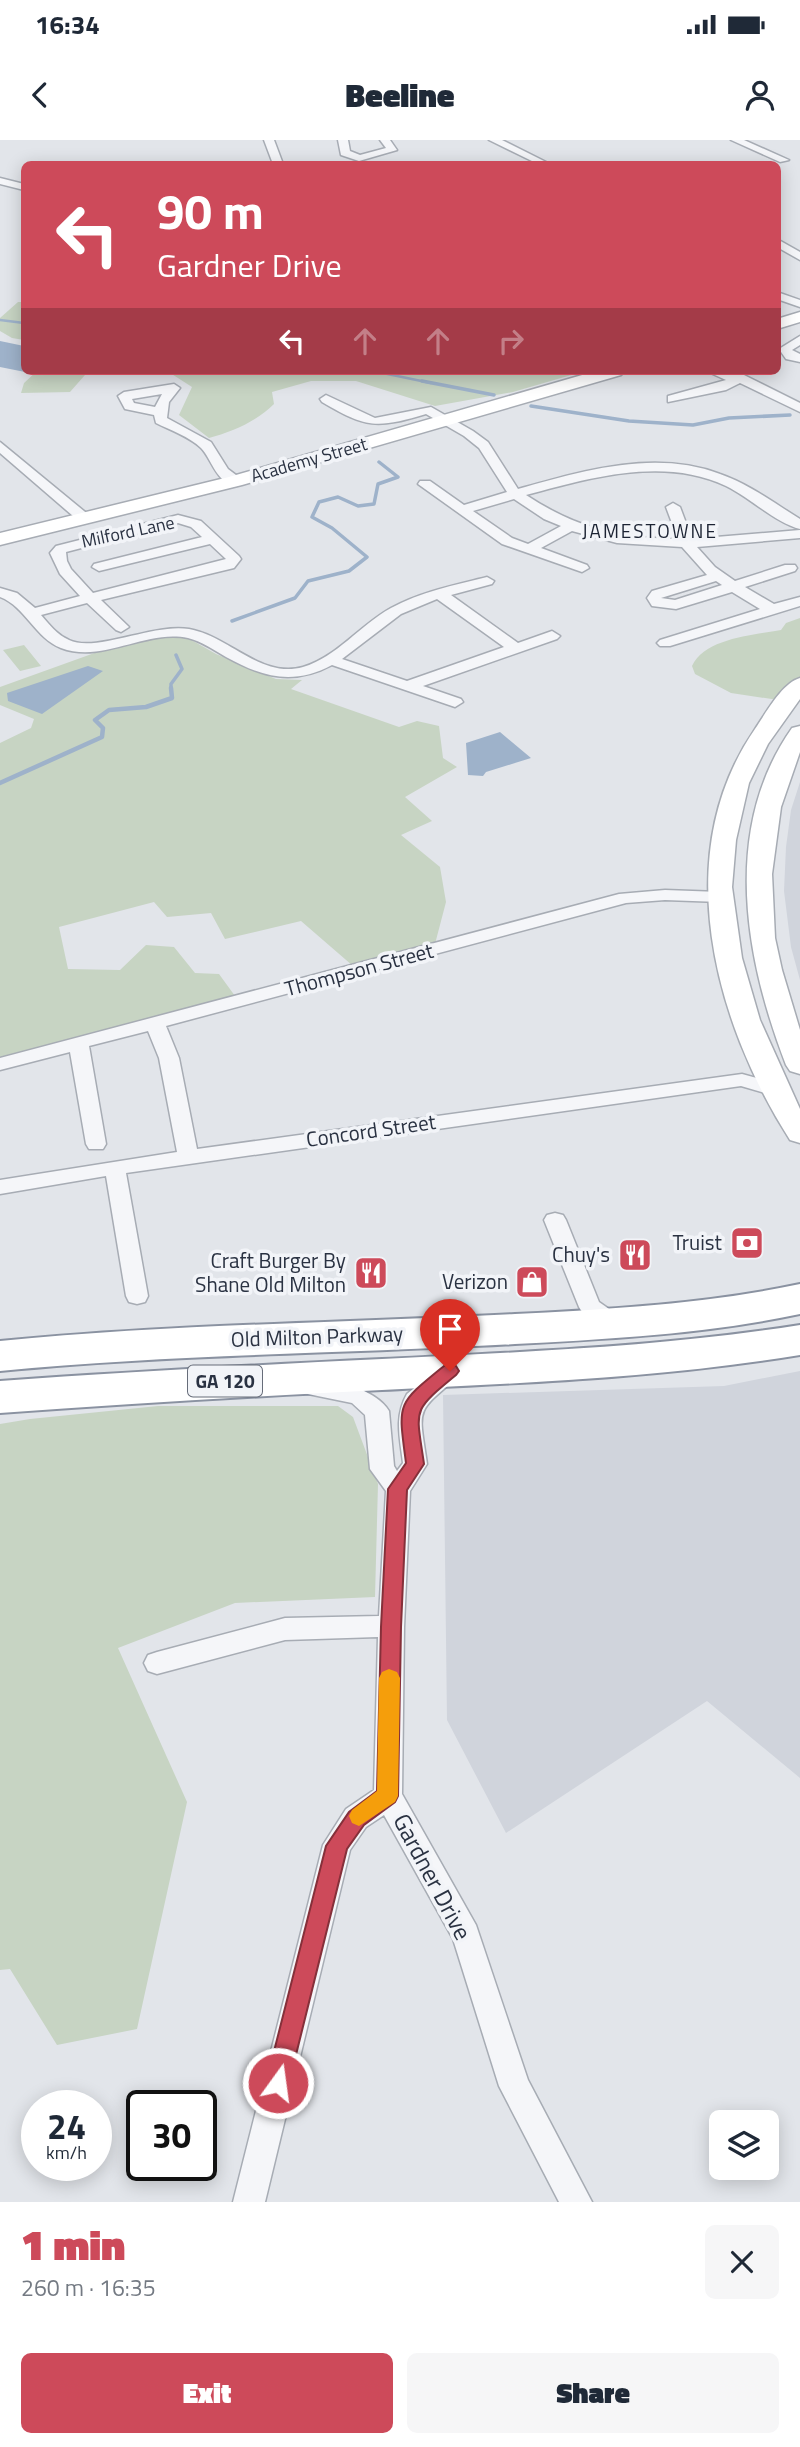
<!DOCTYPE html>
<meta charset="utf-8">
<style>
:root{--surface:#fff;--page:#f6f6f7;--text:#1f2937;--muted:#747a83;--accent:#cd4a5a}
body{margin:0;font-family:"Titillium Web",sans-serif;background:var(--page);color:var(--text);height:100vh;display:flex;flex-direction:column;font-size:26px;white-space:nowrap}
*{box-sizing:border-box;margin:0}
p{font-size:23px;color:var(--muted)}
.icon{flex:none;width:38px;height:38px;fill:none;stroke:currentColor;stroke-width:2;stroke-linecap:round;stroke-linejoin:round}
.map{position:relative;height:2062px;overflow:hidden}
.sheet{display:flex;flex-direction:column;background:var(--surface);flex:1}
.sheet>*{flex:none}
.hud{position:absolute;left:21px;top:21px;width:760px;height:214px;border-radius:10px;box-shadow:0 4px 18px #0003;background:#cd4a5a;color:#fff;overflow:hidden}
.tools{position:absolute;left:709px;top:1970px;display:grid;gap:14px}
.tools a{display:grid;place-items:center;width:70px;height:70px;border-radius:10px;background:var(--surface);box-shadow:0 4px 18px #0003;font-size:35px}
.speed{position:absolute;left:21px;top:1950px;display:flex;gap:14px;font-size:35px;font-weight:700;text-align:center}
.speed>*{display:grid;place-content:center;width:91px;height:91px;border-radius:50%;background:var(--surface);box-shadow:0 4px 18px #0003;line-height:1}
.speed small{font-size:18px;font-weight:400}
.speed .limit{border:4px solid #111;border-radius:10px;background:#fff;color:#111}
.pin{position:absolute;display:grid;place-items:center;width:60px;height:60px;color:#fff;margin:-72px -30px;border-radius:50% 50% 50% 0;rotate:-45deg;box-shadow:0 0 7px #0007}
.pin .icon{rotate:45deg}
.me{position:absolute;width:77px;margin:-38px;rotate:14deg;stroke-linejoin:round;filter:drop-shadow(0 0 5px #0008)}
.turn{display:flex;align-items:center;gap:24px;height:147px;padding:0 21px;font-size:32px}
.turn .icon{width:91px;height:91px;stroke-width:2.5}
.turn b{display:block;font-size:49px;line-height:60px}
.lanes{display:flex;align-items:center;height:66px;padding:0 21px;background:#0003;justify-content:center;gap:35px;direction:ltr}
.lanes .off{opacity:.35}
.round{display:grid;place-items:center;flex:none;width:74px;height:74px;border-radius:10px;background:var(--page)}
.summary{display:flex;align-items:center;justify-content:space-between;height:119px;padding:0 21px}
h1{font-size:42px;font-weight:800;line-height:52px;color:var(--accent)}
.primary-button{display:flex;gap:14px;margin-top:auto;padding:14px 21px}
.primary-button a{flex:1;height:80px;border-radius:10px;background:var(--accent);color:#fff;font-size:28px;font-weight:800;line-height:80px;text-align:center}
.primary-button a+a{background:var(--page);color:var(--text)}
.status{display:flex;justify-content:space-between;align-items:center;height:49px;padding:0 35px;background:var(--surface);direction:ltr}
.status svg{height:19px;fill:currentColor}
header{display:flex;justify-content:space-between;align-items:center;height:91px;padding:0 21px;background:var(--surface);font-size:32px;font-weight:800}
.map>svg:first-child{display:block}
.built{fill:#d0d4dc}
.green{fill:#c7d4c3}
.water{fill:#9eb2ca}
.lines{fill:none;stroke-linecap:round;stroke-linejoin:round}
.stream-far2{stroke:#9eb2ca;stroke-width:2.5}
.stream-far1{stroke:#9eb2ca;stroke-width:3.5}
.stream{stroke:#9eb2ca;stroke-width:4.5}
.street-casing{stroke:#a7acb4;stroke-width:3}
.secondary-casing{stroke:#a7acb4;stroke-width:3}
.highway-casing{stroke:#8a92a1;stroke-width:4}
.street{fill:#f5f6f9;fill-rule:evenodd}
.secondary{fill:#fff;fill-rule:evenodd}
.highway{fill:#fff;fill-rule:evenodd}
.route{fill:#cd4a5a;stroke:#85303a;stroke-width:2}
.slow{fill:#f59e0b}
.labels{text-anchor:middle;stroke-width:7;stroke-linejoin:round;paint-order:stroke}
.far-street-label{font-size:18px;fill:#2a3242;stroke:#f2f4f8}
.far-neighbourhood-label{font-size:19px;letter-spacing:2px;fill:#1c2333;stroke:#f2f4f8}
.shield{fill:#f2f4f8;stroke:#666c79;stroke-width:2}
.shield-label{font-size:19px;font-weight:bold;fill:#2a3242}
.street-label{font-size:21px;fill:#2a3242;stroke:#f2f4f8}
.poi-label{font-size:21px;fill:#2a3242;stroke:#f2f4f8;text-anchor:end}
.near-street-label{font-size:24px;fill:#2a3242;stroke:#f2f4f8}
</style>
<div class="status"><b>16:34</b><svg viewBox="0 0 49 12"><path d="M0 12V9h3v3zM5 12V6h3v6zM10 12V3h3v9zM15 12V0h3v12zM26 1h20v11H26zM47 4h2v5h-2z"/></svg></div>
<header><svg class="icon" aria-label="back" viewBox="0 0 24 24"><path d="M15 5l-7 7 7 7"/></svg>Beeline<svg class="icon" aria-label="person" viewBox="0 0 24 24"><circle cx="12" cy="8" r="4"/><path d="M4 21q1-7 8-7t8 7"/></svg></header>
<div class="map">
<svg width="800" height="2062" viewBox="0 0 800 2062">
<rect width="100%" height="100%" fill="#e2e5ea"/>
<path class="built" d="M800 642V840L791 807 784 751 786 707 791 670Z
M800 1231V1638L707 1561 506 1693 447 1580 443 1255 724 1246Z"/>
<path class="green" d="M18 162H24V200L12 198 0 191V178Z
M37 231H103L85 235 70 252 21 253 24 243Z
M167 231H585L513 252 435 266 356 241H311L272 252 274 264C257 281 232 292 209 298L179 275 192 247Z
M800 478V538L778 560 731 553 695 534 692 526C705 498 754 495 781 490L786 483Z
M157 498H188L216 514 276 539 302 540 291 549 399 587 417 581 439 586 443 618 457 627 405 657 432 681 401 695 440 727 446 762 435 804 353 826 301 781 225 799 211 773 167 777 154 762 59 787 68 829 120 830 146 805 174 807 195 833 219 834 235 856 0 918V603L31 588 34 579 0 565V547L125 502Z
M24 505 41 526 20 531 3 510Z
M158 1266H338L353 1277 378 1344 375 1457 235 1463 118 1508 187 1662 137 1889 57 1905 10 1829 0 1830V1284L30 1279Z"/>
<path class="water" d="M0 201 24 206V231H27L25 232 0 227Z
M88 526 103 531 42 574 8 561 7 553Z
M500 592 531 618 486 632 483 636 468 635 466 603Z"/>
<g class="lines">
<path class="stream-far2" d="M0 180 24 183
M373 231 431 243"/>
<path class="stream-far1" d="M422 241 494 255
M531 266 629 281 693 285 729 278 790 275
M232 481 295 458 308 441 349 431 367 417 332 388 312 377 319 362 338 357 358 366 374 364 378 344 398 337 379 322
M171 549V544L182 529 176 515"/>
<path class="stream" d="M0 643 102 597 103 588 95 580 109 570 146 567 172 558 171 548"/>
<defs>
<path id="street" d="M264 0H274L283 24H273Z
M338 0H348L350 11 360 15 386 8 380 0H390L397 10 359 21 341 15Z
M489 0H502L550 24H538Z
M731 0H744L789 20 780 22Z
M0 38 24 44V50L0 44Z
M777 99 800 112V120L777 107Z
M777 152 800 160V167L777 159Z
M800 196V205L792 210 800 214V222L786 219 779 209Z
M706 231 744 235 800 263V272L740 243 726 250 668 262V256L726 240Z
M174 244 180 248 169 262 167 278 211 302 228 329 240 338V344C217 348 213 320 201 308 190 297 170 290 156 283L154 275 125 269 118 256 124 252ZM162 254 155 267 134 263 132 259Z
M326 255 375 278 431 267 473 291 488 302 518 349C582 331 655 309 720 334 749 344 774 363 800 379V389C776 383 749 357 726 346 664 316 589 338 526 355 576 388 618 398 678 399L666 367 673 363 680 367 692 399 800 390V398L697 407 715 427 735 441 785 425H795L797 428 795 431 745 447 774 464 800 457V466L670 506H660L657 503 660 500 760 469 732 452 676 469 652 466 647 458 652 451 707 435 682 407 617 403 572 391 541 408 587 425 589 428 582 432 502 404 418 344 420 341H430L464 365 507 352 479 308 464 296 426 274C376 289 366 288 322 262L320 259ZM514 359 544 379 561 386 528 404 512 398 473 371ZM716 441 722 445 675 460 661 458Z
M0 302 90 376V382H80L0 313Z
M178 375 201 381 239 416 241 419 234 428 101 460 129 487 121 492 116 490 87 463 41 475C49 484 57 495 69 500 96 513 153 483 189 489 229 496 261 539 303 527 337 517 360 485 391 468 420 452 455 445 487 437L494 441 492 444 451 455 518 503 552 491 560 496 557 499 423 546 461 559 463 562 455 567 332 525C293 546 262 537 226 517 214 510 201 501 188 498 145 489 103 524 61 508 35 498 26 467 0 457V448L17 453 35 468 80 456 60 434 50 413 56 406ZM178 383 191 387 202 397 94 424 92 427 99 431 210 404 226 419 93 453 71 429 67 421 66 412ZM437 459 504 507 407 541 342 519 401 474Z
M665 750 720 752 729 757 720 762 665 760 626 763 166 886 179 918 197 1009 742 934 782 945 785 950 782 955 775 956 741 946 126 1033 148 1156 145 1162 137 1164 129 1162 126 1156 106 1036 0 1054V1040L177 1012 159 918 148 891 89 906 106 1004 103 1009H89L86 1004 70 912 0 930V918L619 754Z
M555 1073 563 1075 566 1080 599 1162 622 1178 625 1184 622 1190C607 1194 586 1180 579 1167L544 1080 547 1075Z
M450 1222 458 1225 462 1231 458 1237C414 1274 419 1268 427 1324L410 1351 404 1487 402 1654 476 1785 528 1940 592 2062H559L499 1946 453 1799 384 1675 366 1687 350 1710 265 2062H233L323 1705 346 1669 374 1650 378 1497 285 1500 157 1534 148 1531 144 1523 148 1515 157 1512 285 1478 379 1476 386 1351 370 1329 365 1275 352 1263 303 1253 299 1247 303 1241C326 1234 376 1249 389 1271L394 1326 397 1331 403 1323C400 1298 394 1277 407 1254L442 1225Z"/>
<path id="secondary" d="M800 172V182L777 189V179Z
M596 231H624L621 235 242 345 0 405V393L229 337Z
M800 538V559L768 604 749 643 736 700 732 747 742 818 760 880 800 969V1003L790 1000C714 881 669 714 755 589 766 573 782 543 800 538Z
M800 586V612L781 667 772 734 775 798 782 830 800 890V934L790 931 786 925C745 819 721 689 792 588Z"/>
<path id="highway" d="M800 1144V1174C706 1194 611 1199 515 1204 343 1214 171 1214 0 1231V1201C171 1184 343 1183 515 1174 611 1169 706 1164 800 1144Z
M800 1185V1215C661 1238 522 1243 382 1250 255 1256 127 1264 0 1273V1241C127 1232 255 1225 382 1219 522 1212 661 1207 800 1185Z"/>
</defs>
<use href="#street" class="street-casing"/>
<use href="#secondary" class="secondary-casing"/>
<use href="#highway" class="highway-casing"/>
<use href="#street" class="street"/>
<use href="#secondary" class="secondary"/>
<use href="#highway" class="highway"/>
</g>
<path class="route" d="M450 1224 456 1226 459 1231 456 1235C411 1272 416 1268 424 1324L407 1350 401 1487 398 1656 395 1662 364 1685 347 1709 289 1943 286 1951 278 1954 269 1951 266 1943 326 1706 349 1672 377 1651 381 1487 388 1349 406 1323C398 1262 396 1265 444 1226Z"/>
<path class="slow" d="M389 1529 397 1532 400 1538 398 1656 395 1662 359 1686 352 1683 349 1676 352 1670 377 1651 379 1538 382 1532Z"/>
<defs>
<symbol id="bank-square" viewBox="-11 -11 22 22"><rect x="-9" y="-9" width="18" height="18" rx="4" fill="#cd4a5a" stroke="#f2f4f8"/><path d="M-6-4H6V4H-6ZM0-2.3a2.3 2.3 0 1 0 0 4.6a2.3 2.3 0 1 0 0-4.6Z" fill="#fff"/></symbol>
<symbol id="restaurant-square" viewBox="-11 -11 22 22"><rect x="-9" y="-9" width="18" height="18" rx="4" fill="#cd4a5a" stroke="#f2f4f8"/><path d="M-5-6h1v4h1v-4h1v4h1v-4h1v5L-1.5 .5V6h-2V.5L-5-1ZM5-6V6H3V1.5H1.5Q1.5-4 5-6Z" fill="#fff"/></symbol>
<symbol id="shop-square" viewBox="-11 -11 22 22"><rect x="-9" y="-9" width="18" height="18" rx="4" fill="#cd4a5a" stroke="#f2f4f8"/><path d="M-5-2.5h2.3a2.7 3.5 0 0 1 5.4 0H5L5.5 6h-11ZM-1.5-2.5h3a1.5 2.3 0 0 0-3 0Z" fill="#fff"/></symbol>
</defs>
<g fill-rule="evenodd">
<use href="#bank-square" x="728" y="1084" width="38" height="38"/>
<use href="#restaurant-square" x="616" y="1096" width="38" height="38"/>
<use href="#restaurant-square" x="352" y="1114" width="38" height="38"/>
<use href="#shop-square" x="513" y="1123" width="38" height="38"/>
</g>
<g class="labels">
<g class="far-street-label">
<text transform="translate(309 320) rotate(-16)" y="6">Academy Street</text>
<text transform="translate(128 392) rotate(-12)" y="6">Milford Lane</text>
</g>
<g class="far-neighbourhood-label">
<text x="650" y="398">JAMESTOWNE</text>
</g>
<rect class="shield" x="188" y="1225.5" width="74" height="31" rx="5"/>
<g class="shield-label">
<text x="225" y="1248">GA 120</text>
</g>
<g class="street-label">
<text transform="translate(359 830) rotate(-15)" y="7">Thompson Street</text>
<text transform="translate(371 991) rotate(-8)" y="7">Concord Street</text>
<text transform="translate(317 1197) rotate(-2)" y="7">Old Milton Parkway</text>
</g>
<g class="poi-label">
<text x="722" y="1110">Truist</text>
<text x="610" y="1122">Chuy's</text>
<text x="346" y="1128">Craft Burger By<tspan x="346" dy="24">Shane Old Milton</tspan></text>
<text x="508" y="1149">Verizon</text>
</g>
<g class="near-street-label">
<text transform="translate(432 1737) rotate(62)" y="8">Gardner Drive</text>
</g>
</g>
</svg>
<div class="tools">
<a><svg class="icon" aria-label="layers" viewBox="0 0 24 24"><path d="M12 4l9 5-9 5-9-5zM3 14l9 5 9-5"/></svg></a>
</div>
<div class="speed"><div>24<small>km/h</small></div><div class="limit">30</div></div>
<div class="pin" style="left:450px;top:1231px;background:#d93025"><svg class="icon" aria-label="arrive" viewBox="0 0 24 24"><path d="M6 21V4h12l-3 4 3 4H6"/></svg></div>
<svg class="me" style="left:278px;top:1943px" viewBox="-20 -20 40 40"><circle r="17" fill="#cd4a5a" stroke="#fff" stroke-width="3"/><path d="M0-11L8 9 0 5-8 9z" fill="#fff"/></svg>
<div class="hud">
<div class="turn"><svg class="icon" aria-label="left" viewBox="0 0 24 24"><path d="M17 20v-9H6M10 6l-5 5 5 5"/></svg><div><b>90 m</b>Gardner Drive</div></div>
<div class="lanes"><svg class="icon" aria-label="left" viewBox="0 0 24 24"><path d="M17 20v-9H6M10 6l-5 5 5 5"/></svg><svg class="icon off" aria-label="ahead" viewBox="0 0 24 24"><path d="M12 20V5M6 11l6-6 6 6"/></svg><svg class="icon off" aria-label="ahead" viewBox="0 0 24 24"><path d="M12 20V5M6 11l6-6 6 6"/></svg><svg class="icon off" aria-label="right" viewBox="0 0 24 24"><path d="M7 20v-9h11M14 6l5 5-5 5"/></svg></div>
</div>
</div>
<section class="sheet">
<div class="summary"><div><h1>1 min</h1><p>260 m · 16:35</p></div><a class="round"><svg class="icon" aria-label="close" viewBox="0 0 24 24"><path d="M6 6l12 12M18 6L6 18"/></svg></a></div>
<div class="primary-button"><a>Exit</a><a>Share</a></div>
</section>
